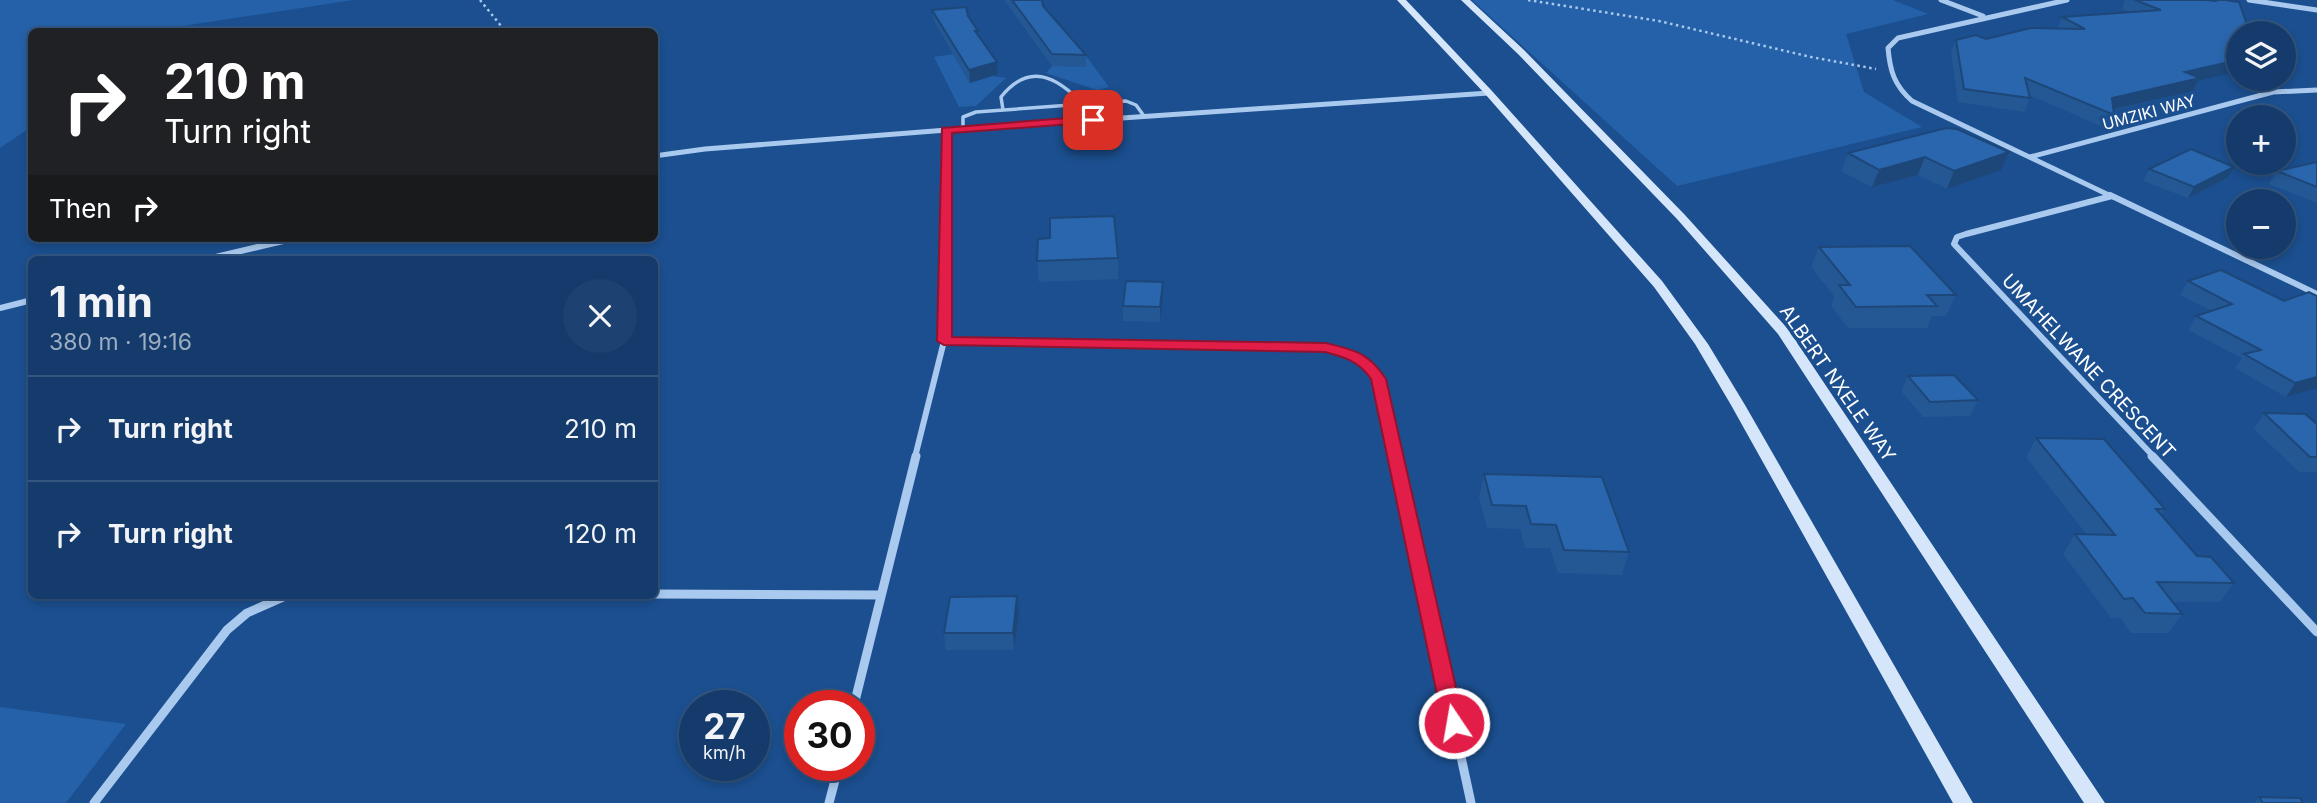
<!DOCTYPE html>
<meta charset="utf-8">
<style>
:root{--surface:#143b6b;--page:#1d4271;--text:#f1f3f6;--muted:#9dadc1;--line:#33557e}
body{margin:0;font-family:Inter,sans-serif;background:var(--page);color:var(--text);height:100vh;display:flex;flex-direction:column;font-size:26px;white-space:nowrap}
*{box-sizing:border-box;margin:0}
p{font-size:23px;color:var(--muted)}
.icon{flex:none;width:38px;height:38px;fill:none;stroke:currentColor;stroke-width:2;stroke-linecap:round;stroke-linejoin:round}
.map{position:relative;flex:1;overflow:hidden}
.drawer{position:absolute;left:28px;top:256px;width:630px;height:343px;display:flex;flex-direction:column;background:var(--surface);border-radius:10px;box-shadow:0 4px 10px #0003,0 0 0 2px var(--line)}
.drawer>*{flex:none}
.hud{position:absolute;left:28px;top:28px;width:630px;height:214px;border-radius:10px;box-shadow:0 4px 10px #0003,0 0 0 2px var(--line);background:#202124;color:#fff;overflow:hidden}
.tools{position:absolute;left:2226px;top:21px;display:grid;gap:14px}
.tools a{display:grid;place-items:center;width:70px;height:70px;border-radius:50%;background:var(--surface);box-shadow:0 4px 10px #0003,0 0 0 2px var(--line);font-size:35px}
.speed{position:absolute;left:679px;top:690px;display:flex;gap:14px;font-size:35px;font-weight:700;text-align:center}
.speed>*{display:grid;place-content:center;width:91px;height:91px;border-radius:50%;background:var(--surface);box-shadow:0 4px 10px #0003,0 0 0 2px var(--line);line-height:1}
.speed small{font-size:18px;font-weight:400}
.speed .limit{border:10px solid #d22;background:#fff;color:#111}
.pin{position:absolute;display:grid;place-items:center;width:60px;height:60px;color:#fff;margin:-30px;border-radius:14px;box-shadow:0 4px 10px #0006}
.me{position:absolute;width:77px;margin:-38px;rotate:348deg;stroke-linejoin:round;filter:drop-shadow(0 0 5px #0008)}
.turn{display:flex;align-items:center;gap:24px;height:147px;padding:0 21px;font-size:32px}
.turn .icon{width:91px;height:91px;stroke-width:2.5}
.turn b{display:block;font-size:49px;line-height:60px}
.then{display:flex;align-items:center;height:66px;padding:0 21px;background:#0003;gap:14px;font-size:26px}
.round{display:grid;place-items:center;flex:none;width:74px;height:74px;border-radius:37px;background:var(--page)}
.overview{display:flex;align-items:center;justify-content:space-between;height:119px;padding:0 21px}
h1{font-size:42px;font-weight:700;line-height:52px}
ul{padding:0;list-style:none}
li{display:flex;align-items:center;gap:21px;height:105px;padding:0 21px;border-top:2px solid var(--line)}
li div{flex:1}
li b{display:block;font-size:26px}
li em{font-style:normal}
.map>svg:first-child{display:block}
.green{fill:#2461a8}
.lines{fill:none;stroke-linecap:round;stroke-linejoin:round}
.path{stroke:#a9c9ee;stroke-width:2.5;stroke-dasharray:2.5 3.5;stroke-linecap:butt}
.service{stroke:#a9c9ee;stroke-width:3.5}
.minor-far2{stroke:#a9c9ee;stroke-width:5}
.minor-far1{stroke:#a9c9ee;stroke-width:6}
.minor{stroke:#a9c9ee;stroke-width:9}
.secondary{fill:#d6e6fa;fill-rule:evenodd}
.wall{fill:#245895}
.shaded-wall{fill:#1d4779}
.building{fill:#2a66ad;stroke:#1d4779;stroke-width:2}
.route{fill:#e11d48;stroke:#92132f;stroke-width:2}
.labels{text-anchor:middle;stroke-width:7;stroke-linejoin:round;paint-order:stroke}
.far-street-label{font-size:16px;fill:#fff;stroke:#1b4f8f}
.street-label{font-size:19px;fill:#fff;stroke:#1b4f8f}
</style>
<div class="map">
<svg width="2317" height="803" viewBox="0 0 2317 803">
<rect width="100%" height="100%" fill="#1b4f8f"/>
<path class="green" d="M0 0H353L183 26 175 31 32 32 31 127 0 148Z
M1472 0H1893L1928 14 1846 34 1864 92 1922 127 1677 186Z
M1072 37 1109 87 1097 90 1046 73 1052 66 1064 40Z
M953 54 970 83 992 76 1006 78 976 106 959 107 934 57Z
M0 707 126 724 66 803H0Z"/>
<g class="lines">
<path class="path" d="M480 0 506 32
M1528 0 1659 21 1811 57 1876 69"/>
<path class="service" d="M1003 110 1001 97C1029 62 1056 76 1083 104
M963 129V117L976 112 1126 101 1136 105 1144 116"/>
<path class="minor-far2" d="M1941 0 1983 16
M2067 0 1898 38 1888 48C1890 71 1894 85 1912 101L2113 197
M2249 0 2317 10
M654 156 705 149 947 130 1489 93
M2030 157 2273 92 2317 90
M946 197 947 130
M2109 197 2112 196"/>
<path class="minor-far1" d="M2110 195 2317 294
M2112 196 1966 234 1957 237 1954 244 2154 457
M207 259 296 238
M0 308 32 300
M944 341 1334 349C1391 365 1386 408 1396 457
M915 457 944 341 946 195"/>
<path class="minor" d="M1396 456 1471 803
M2152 456 2317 632
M654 594 881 595
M854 705 916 456
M94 803 227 630 247 613 288 595
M829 803 839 765"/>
<path class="secondary" d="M1397 0H1406L1492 91 1662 281 1708 344 1745 405 1973 803H1953L1731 405 1695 344 1654 287 1486 95Z
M1461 0H1470L1524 50 1685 215 1788 329 2105 803H2084L1778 334 1677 219 1518 54Z"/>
</g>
<path class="wall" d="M1004 0H1042L1043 6 1086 55V67L1052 66Z
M2125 0 2213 1V0H2225L2198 81 2193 91 2114 110V115L2108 129 2029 95 2030 98 2024 112 1958 102 1951 52 1956 40 1986 39 2057 29 2062 17 2131 12 2122 9Z
M932 10 968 16 978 35 997 62 998 74 970 83 934 21Z
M1946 128 2001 170 1947 189 1918 175 1872 187 1841 171 1848 153Z
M2317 162V203L2269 184 2277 171Z
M2149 169 2227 178 2188 198 2143 181Z
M1819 247 1956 295 1946 316H1932L1927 328H1848L1831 306 1834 296 1811 267Z
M1118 258V279L1039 282 1037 261Z
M2188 281 2284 301 2317 296V388L2286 397 2235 368 2242 358 2188 330 2196 316 2212 311 2180 295Z
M1163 282 1160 322 1123 321V306Z
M1908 376 1978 400 1970 416 1923 417 1901 391Z
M2264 413 2317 424V472H2299L2254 429Z
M2036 438 2165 509 2161 515 2197 556 2234 583 2220 602H2173L2182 614 2168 633H2131L2120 618H2111L2063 554 2075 534 2087 535 2026 457Z
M1484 474 1629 552 1622 575 1558 573 1550 548H1525L1520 529 1487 528 1479 497Z
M1017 596 1019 613 1014 650H946L944 633Z
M2259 797 2303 803H2254Z"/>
<path class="shaded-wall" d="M2238 60V71L2198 81 2193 91 2106 111 2112 98 2185 72Z
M997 62 998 74 970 83 969 70Z
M2009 152 2001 170 1947 189 1954 171Z
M1925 157 1918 175 1872 187 1879 170Z
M2234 167 2227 178 2188 198 2194 187Z
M1163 282V297L1160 322V307Z
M2317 377V388L2286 397 2295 383Z
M1017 596 1019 613 1014 650 1013 633Z"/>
<path class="building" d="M1012 0H1042L1043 6 1086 55 1052 54Z
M2135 0H2207L2215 1 2214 0H2225L2239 2 2250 33H2238V60L2185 72 2200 78 2112 98 2114 115 2025 78 2030 98 1964 89 1956 40 1976 35 1986 39 2031 28 2085 29 2062 17 2161 10Z
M966 7 968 16 978 31H975L997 62 969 70 932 10Z
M1946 128 1957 129 2009 152 1954 171 1925 157 1879 170 1848 153Z
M2191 149 2234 167 2194 187 2149 169Z
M2317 162V187L2277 171Z
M1114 216 1118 258 1037 261 1038 239 1050 238V218Z
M1910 246 1956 295H1927L1937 306 1856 307 1839 285H1850L1819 247Z
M2221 270 2284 301 2309 292 2317 296V377L2295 383 2244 354 2261 350 2196 316 2232 304 2188 281Z
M1126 281 1163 282 1160 307 1123 306Z
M1954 375 1978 400 1930 402 1908 376Z
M2264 413 2305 414 2317 424V457H2310Z
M2036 438 2104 439 2165 509H2156L2197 556 2211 557 2234 583 2157 582 2182 614 2145 613 2133 598 2124 599 2075 534 2115 535Z
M1484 474 1602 477 1629 552 1564 550 1556 525 1531 524 1526 506 1492 505Z
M1017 596 1013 633H944L950 597Z
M2259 797 2300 798 2303 803H2263Z"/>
<path class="route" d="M1093 116 1097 117V122L952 133V337L1326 343C1355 350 1369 353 1386 379L1464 723 1461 730 1454 732 1446 730 1443 723 1371 379C1359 361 1344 357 1325 352L944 345 937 341 942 128Z"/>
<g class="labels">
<g class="far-street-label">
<text transform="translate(2149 112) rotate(-15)" y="6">UMZIKI WAY</text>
</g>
<g class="street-label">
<text transform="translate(2089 366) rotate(47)" y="7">UMAHELWANE CRESCENT</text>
<text transform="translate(1838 383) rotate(55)" y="7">ALBERT NXELE WAY</text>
</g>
</g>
</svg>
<div class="tools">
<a><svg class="icon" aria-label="layers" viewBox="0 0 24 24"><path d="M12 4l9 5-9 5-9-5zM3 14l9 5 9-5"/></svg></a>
<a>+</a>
<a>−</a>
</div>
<div class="speed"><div>27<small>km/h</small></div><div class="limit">30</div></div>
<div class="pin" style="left:1093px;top:120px;background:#d93025"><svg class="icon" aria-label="arrive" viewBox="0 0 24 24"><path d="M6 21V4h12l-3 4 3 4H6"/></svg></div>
<svg class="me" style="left:1454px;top:723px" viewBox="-20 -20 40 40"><circle r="17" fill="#e11d48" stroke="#fff" stroke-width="3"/><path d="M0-11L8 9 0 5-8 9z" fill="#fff"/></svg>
<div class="hud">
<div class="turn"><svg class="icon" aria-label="right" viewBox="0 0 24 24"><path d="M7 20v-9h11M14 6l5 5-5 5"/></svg><div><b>210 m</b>Turn right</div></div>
<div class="then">Then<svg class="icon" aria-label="right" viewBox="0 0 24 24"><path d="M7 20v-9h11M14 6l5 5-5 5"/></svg></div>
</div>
<section class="drawer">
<div class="overview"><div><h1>1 min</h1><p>380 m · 19:16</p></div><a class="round"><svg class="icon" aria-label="close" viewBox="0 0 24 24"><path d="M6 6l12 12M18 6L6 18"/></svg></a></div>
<ul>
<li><svg class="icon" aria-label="right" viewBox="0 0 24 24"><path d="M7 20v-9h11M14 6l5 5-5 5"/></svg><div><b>Turn right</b></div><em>210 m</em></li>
<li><svg class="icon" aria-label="right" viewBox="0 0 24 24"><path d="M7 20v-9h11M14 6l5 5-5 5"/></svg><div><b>Turn right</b></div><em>120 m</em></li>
</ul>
</section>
</div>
